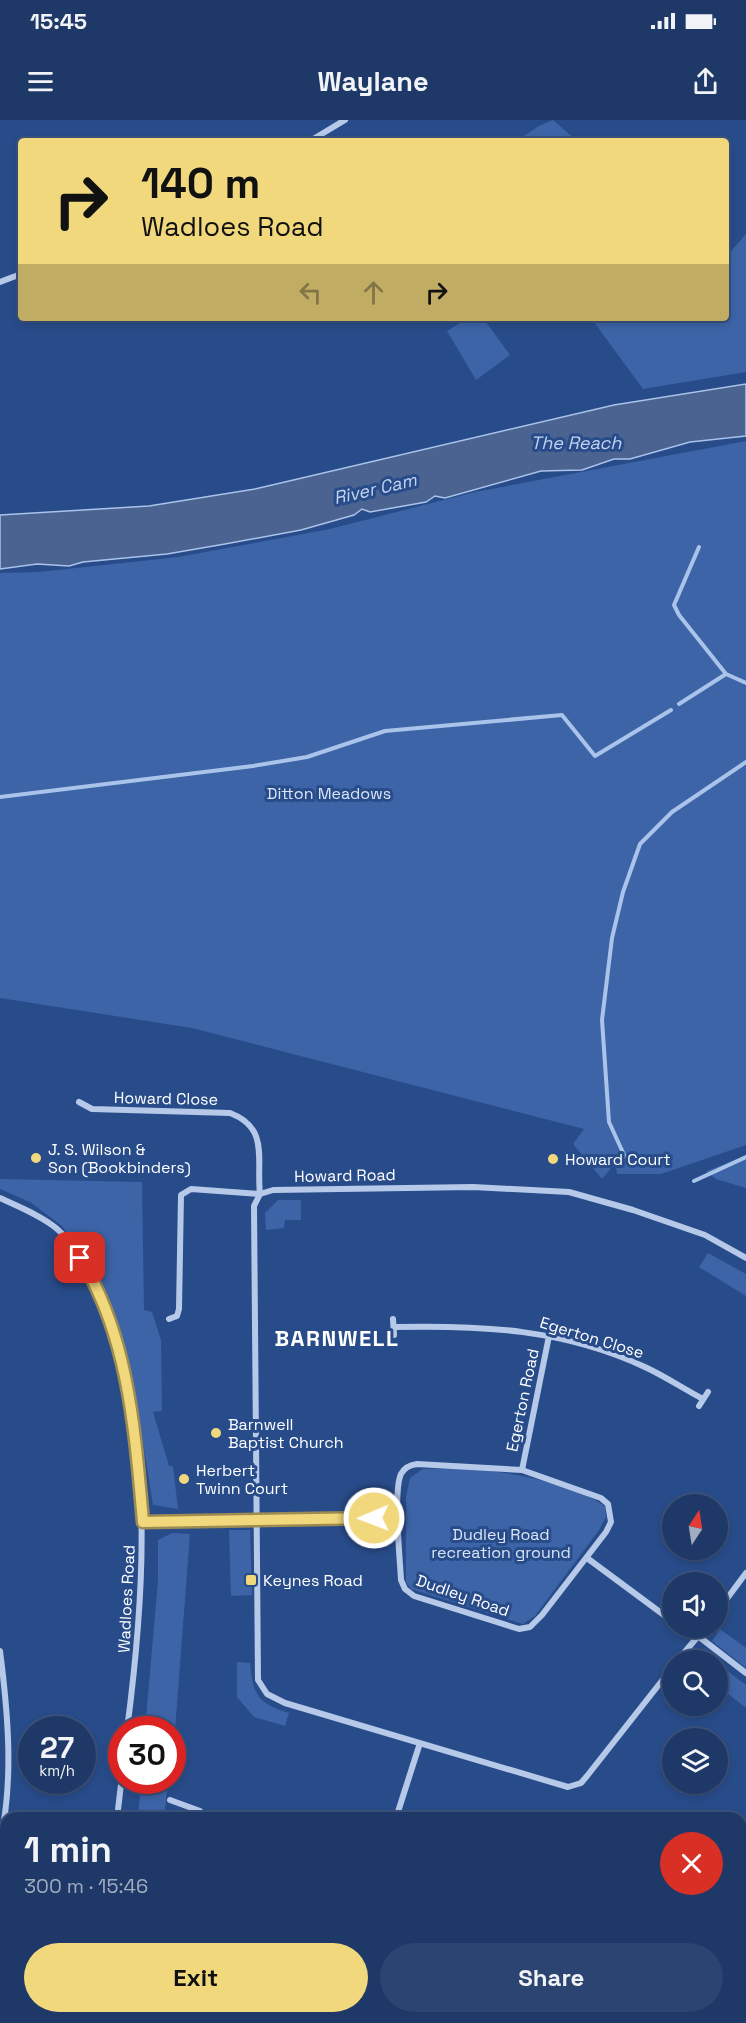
<!DOCTYPE html>
<meta charset="utf-8">
<style>
:root{--surface:#1e3968;--page:#2b4471;--text:#f1f3f6;--muted:#a1acc0;--line:#3c537c;--accent:#f1d87c}
body{margin:0;font-family:"Space Grotesk",sans-serif;background:var(--page);color:var(--text);height:100vh;display:flex;flex-direction:column;font-size:22px;white-space:nowrap}
*{box-sizing:border-box;margin:0}
p{font-size:20px;color:var(--muted)}
.icon{flex:none;width:33px;height:33px;fill:none;stroke:currentColor;stroke-width:2;stroke-linecap:round;stroke-linejoin:round}
.map{position:relative;flex:1;overflow:hidden}
.panel{position:absolute;left:0px;top:1692px;width:747px;height:212px;display:flex;flex-direction:column;background:var(--surface);border-radius:18px 18px 0 0;box-shadow:0 3px 9px #0003,0 0 0 2px var(--line)}
.panel>*{flex:none}
.hud{position:absolute;left:18px;top:18px;width:711px;height:183px;border-radius:6px;box-shadow:0 3px 9px #0003,0 0 0 2px var(--line);background:#f1d87c;color:#111;overflow:hidden}
.needle{width:39px;rotate:12deg}
.fabs{position:absolute;left:662px;top:1374px;display:grid;gap:12px}
.fabs a{display:grid;place-items:center;width:66px;height:66px;border-radius:50%;background:var(--surface);box-shadow:0 3px 9px #0003,0 0 0 2px var(--line);font-size:30px}
.speed{position:absolute;left:18px;top:1596px;display:flex;gap:12px;font-size:30px;font-weight:700;text-align:center}
.speed>*{display:grid;place-content:center;width:78px;height:78px;border-radius:50%;background:var(--surface);box-shadow:0 3px 9px #0003,0 0 0 2px var(--line);line-height:1}
.speed small{font-size:15px;font-weight:400}
.speed .limit{border:9px solid #d22;background:#fff;color:#111}
.pin{position:absolute;display:grid;place-items:center;width:51px;height:51px;color:#fff;margin:-26px;border-radius:12px;box-shadow:0 3px 9px #0006}
.me{position:absolute;width:66px;margin:-33px;rotate:269deg;stroke-linejoin:round;filter:drop-shadow(0 0 4px #0008)}
.turn{display:flex;align-items:center;gap:21px;height:126px;padding:0 24px;font-size:27px}
.turn .icon{width:78px;height:78px;stroke-width:2.5}
.turn b{display:block;font-size:42px;line-height:51px}
.lanes{display:flex;align-items:center;height:57px;padding:0 24px;background:#0003;justify-content:center;gap:30px;direction:ltr}
.lanes .off{opacity:.35}
.round{display:grid;place-items:center;flex:none;width:63px;height:63px;border-radius:32px;background:var(--page)}
.head{display:flex;align-items:center;justify-content:space-between;height:102px;padding:0 24px}
h1{font-size:36px;font-weight:600;line-height:45px}
.action{display:flex;gap:12px;margin-top:auto;padding:12px 24px}
.action a{flex:1;height:69px;border-radius:36px;background:var(--accent);color:#111;font-size:24px;font-weight:600;line-height:69px;text-align:center}
.action a+a{background:var(--page);color:var(--text)}
.status{display:flex;justify-content:space-between;align-items:center;height:42px;padding:0 30px;background:var(--surface);direction:ltr}
.status svg{height:16px;fill:currentColor}
header{display:flex;justify-content:space-between;align-items:center;height:78px;padding:0 24px;background:var(--surface);font-size:27px;font-weight:600}
.map>svg:first-child{display:block}
.green{fill:#3c64a7}
.water{fill:#4a6390;stroke:#aac3ea;stroke-width:1.5}
.lines{fill:none;stroke-linecap:round;stroke-linejoin:round}
.stream{stroke:#aac3ea;stroke-width:4}
.minor{stroke:#b6c9e9;stroke-width:6}
.secondary{stroke:#e0e9f8;stroke-width:12}
.route-casing{stroke:#9d8c51;stroke-width:15}
.route{stroke:#f1d87c;stroke-width:10}
.poi-dot{fill:#f1d87c;stroke:#284c8a;stroke-width:2}
.labels{text-anchor:middle;stroke-width:6;stroke-linejoin:round;paint-order:stroke}
.park-label{font-size:16px;fill:#dae5f7;stroke:#284c8a}
.street-label{font-size:16px;fill:#fff;stroke:#284c8a}
.poi-label{font-size:16px;fill:#fff;stroke:#284c8a;text-anchor:start}
.water-label{font-size:18px;font-style:italic;fill:#c1d3f0;stroke:#284c8a}
.district-label{font-size:22px;font-weight:bold;letter-spacing:1.5px;fill:#fff;stroke:#284c8a}
</style>
<div class="status"><b>15:45</b><svg viewBox="0 0 49 12"><path d="M0 12V9h3v3zM5 12V6h3v6zM10 12V3h3v9zM15 12V0h3v12zM26 1h20v11H26zM47 4h2v5h-2z"/></svg></div>
<header><svg class="icon" aria-label="menu" viewBox="0 0 24 24"><path d="M4 6h16M4 12h16M4 18h16"/></svg>Waylane<svg class="icon" aria-label="share" viewBox="0 0 24 24"><path d="M12 15V3M7 8l5-5 5 5M5 13v7h14v-7"/></svg></header>
<div class="map">
<svg width="746" height="1903" viewBox="0 0 746 1903">
<rect width="100%" height="100%" fill="#284c8a"/>
<path class="green" d="M553 0 577 21H516L539 6Z
M746 114V252L643 269 591 198H726V137Z
M468 198H483L510 235 476 260 447 211Z
M746 321V1025L661 1054H617L616 1047 621 1036 602 1059 573 1024 584 1009 192 908 0 878V453L39 452 178 437 330 409 475 372Z
M746 1036V1068L716 1059 706 1051Z
M0 1059 142 1062 144 1190 152 1192 161 1220 162 1291 153 1292 169 1346H173L178 1389 153 1385 135 1273 101 1159 62 1106 30 1082 0 1069Z
M278 1080H301V1100H285L284 1108 266 1110 265 1093Z
M708 1133 746 1154V1176L699 1147Z
M470 1348C515 1354 566 1361 605 1386L606 1397 599 1410 535 1496 523 1504 411 1469 406 1462V1377L410 1358 423 1349Z
M229 1410H250L252 1475 231 1476Z
M172 1413 190 1414 173 1636 172 1610 145 1609 158 1461V1420Z
M720 1509 746 1528V1548L712 1521Z
M237 1542 250 1543C253 1575 258 1584 289 1593L285 1606 254 1597 237 1577Z
M717 1543 746 1565V1588L717 1565Z
M141 1661H168L164 1698H138Z
M746 1770V1903H613L619 1898H741V1777Z"/>
<path class="water" d="M746 264V316L690 322 630 339H614L582 350 541 351 445 378 435 376 426 382 370 392 362 389 354 395 301 410 225 424 167 434 83 442 69 446 37 444 0 449V395L149 386 255 369 614 285Z"/>
<g class="lines">
<path class="stream" d="M699 427 674 485 679 495 726 554
M679 584 726 554 746 563
M0 677 253 646 307 637 385 611 562 595 595 636 671 590
M625 1037 609 1002 602 900 612 818 623 772 640 724 672 692 746 642
M694 1061 746 1037"/>
<path class="minor" d="M310 21 345 0
M0 162 21 154
M79 982 92 989 230 993C270 1008 256 1040 260 1074L191 1069 181 1075 179 1189 177 1196 169 1199
M0 1078C19 1087 40 1095 56 1108 83 1130 97 1167 108 1199 154 1332 145 1472 127 1610
M393 1199 394 1215
M394 1207C482 1205 565 1209 647 1248 666 1257 684 1269 703 1279
M699 1286 708 1272
M417 1344 522 1350 601 1378 608 1384 611 1402 606 1412 542 1495 530 1507 519 1509 414 1476 405 1469 401 1460C400 1439 393 1371 401 1354 404 1348 410 1345 417 1344Z
M522 1350 549 1216
M143 1402 398 1397
M587 1438 672 1501
M717 1492 746 1453
M698 1516 746 1553
M0 1531C8 1593 14 1660 0 1722
M678 1540 705 1508
M672 1548 587 1656 581 1663 568 1667 285 1583 267 1574 258 1560 254 1086 260 1074 273 1070 473 1067 569 1072 633 1090 705 1115 746 1138
M170 1680 200 1691 207 1698
M117 1698 122 1656
M396 1698 420 1623
M97 1903V1898"/>
<path class="secondary" d="M741 1749 746 1743
M596 1903 602 1898"/>
</g>
<g class="lines">
<defs>
<path id="route" d="M80 1138C129 1216 135 1313 143 1402L374 1398"/>
</defs>
<use href="#route" class="route-casing"/>
<use href="#route" class="route"/>
</g>
<g class="poi-dot">
<circle cx="36" cy="1038" r="6"/>
<circle cx="553" cy="1039" r="6"/>
<circle cx="216" cy="1313" r="6"/>
<circle cx="184" cy="1359" r="6"/>
<rect x="245" y="1454" width="12" height="12" rx="3"/>
</g>
<g class="labels">
<g class="park-label">
<text x="329" y="679">Ditton Meadows</text>
<text x="501" y="1420">Dudley Road<tspan x="501" dy="18">recreation ground</tspan></text>
</g>
<g class="street-label">
<text transform="translate(166 978) rotate(1)" y="6">Howard Close</text>
<text transform="translate(345 1055) rotate(-1)" y="6">Howard Road</text>
<text transform="translate(592 1217) rotate(17)" y="6">Egerton Close</text>
<text transform="translate(522 1280) rotate(-78)" y="6">Egerton Road</text>
<text transform="translate(463 1475) rotate(19)" y="6">Dudley Road</text>
<text transform="translate(126 1479) rotate(-87)" y="6">Wadloes Road</text>
</g>
<g class="poi-label">
<text x="48" y="1035">J. S. Wilson &amp;<tspan x="48" dy="18">Son (Bookbinders)</tspan></text>
<text x="565" y="1045">Howard Court</text>
<text x="228" y="1310">Barnwell<tspan x="228" dy="18">Baptist Church</tspan></text>
<text x="196" y="1356">Herbert<tspan x="196" dy="18">Twinn Court</tspan></text>
<text x="263" y="1466">Keynes Road</text>
</g>
<g class="water-label">
<text x="576" y="329">The Reach</text>
<text transform="translate(375 369) rotate(-13)" y="6">River Cam</text>
</g>
<g class="district-label">
<text x="337" y="1226">BARNWELL</text>
</g>
</g>
</svg>
<div class="fabs">
<a><svg class="needle" viewBox="-14 -14 28 28"><path d="M0-13l5 13h-10z" fill="#e53935"/><path d="M0 13l5-13h-10z" fill="#a1acc0"/></svg></a>
<a><svg class="icon" aria-label="sound" viewBox="0 0 24 24"><path d="M4 9h4l5-4v14l-5-4H4zM17 9q2 3 0 6"/></svg></a>
<a><svg class="icon" aria-label="search" viewBox="0 0 24 24"><circle cx="10" cy="10" r="6"/><path d="M15 15l6 6"/></svg></a>
<a><svg class="icon" aria-label="layers" viewBox="0 0 24 24"><path d="M12 4l9 5-9 5-9-5zM3 14l9 5 9-5"/></svg></a>
</div>
<div class="speed"><div>27<small>km/h</small></div><div class="limit">30</div></div>
<div class="pin" style="left:80px;top:1138px;background:#d93025"><svg class="icon" aria-label="arrive" viewBox="0 0 24 24"><path d="M6 21V4h12l-3 4 3 4H6"/></svg></div>
<svg class="me" style="left:374px;top:1398px" viewBox="-20 -20 40 40"><circle r="17" fill="#f1d87c" stroke="#fff" stroke-width="3"/><path d="M0-11L8 9 0 5-8 9z" fill="#fff"/></svg>
<div class="hud">
<div class="turn"><svg class="icon" aria-label="right" viewBox="0 0 24 24"><path d="M7 20v-9h11M14 6l5 5-5 5"/></svg><div><b>140 m</b>Wadloes Road</div></div>
<div class="lanes"><svg class="icon off" aria-label="left" viewBox="0 0 24 24"><path d="M17 20v-9H6M10 6l-5 5 5 5"/></svg><svg class="icon off" aria-label="ahead" viewBox="0 0 24 24"><path d="M12 20V5M6 11l6-6 6 6"/></svg><svg class="icon" aria-label="right" viewBox="0 0 24 24"><path d="M7 20v-9h11M14 6l5 5-5 5"/></svg></div>
</div>
<section class="panel">
<div class="head"><div><h1>1 min</h1><p>300 m · 15:46</p></div><a class="round" style="background:#d93025;color:#fff"><svg class="icon" aria-label="close" viewBox="0 0 24 24"><path d="M6 6l12 12M18 6L6 18"/></svg></a></div>
<div class="action"><a>Exit</a><a>Share</a></div>
</section>
</div>
